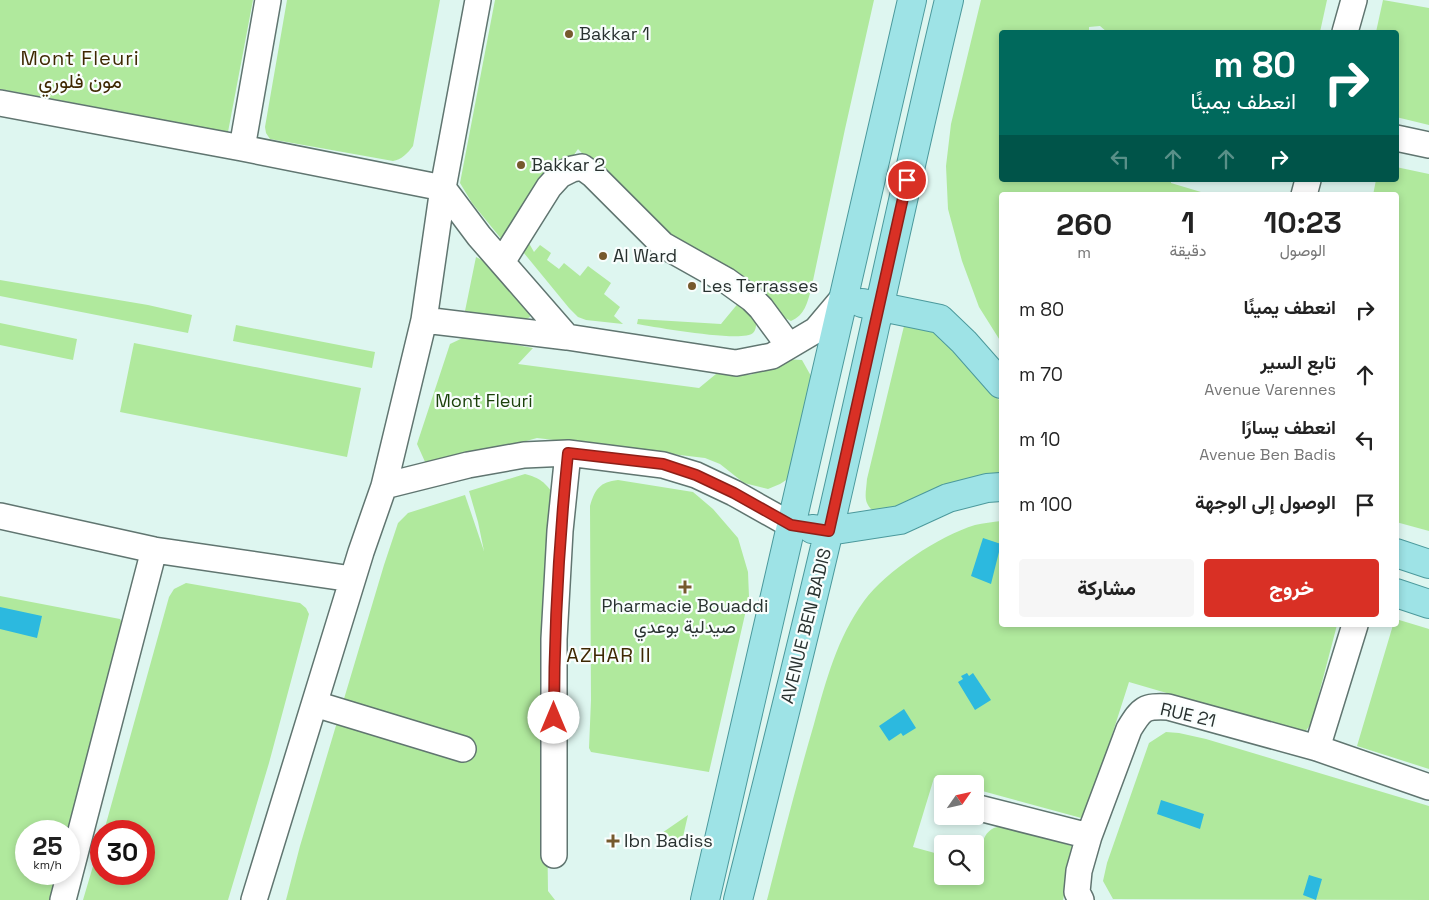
<!DOCTYPE html>
<html lang="ar">
<meta charset="utf-8">
<style>
:root{--surface:#fff;--page:#f6f6f6;--text:#222;--muted:#767676;--accent:#d93025}
body{margin:0;font-family:"Space Grotesk",Vazirmatn,sans-serif;background:var(--page);color:var(--text);direction:rtl;height:100vh;display:flex;flex-direction:column;font-size:19px;white-space:nowrap}
*{box-sizing:border-box;margin:0}
p{font-size:16px;color:var(--muted)}
.icon{flex:none;width:28px;height:28px;fill:none;stroke:currentColor;stroke-width:2;stroke-linecap:round;stroke-linejoin:round}
.map{position:relative;flex:1;overflow:hidden;direction:ltr}
.side{position:absolute;left:999px;top:192px;width:400px;height:435px;display:flex;flex-direction:column;background:var(--surface);border-radius:5px;box-shadow:0 2px 8px #0003;direction:rtl}
.side>*{flex:none}
.guide{position:absolute;left:999px;top:30px;width:400px;height:152px;border-radius:5px;box-shadow:0 2px 8px #0003;direction:rtl;background:#00695c;color:#fff;overflow:hidden}
.needle{width:32px;rotate:56deg}
.controls{position:absolute;left:934px;top:775px;display:grid;gap:10px}
.controls a{display:grid;place-items:center;width:50px;height:50px;border-radius:5px;background:var(--surface);box-shadow:0 2px 8px #0003;font-size:25px}
.speed{position:absolute;left:15px;top:820px;display:flex;gap:10px;font-size:25px;font-weight:700;text-align:center}
.speed>*{display:grid;place-content:center;width:65px;height:65px;border-radius:50%;background:var(--surface);box-shadow:0 2px 8px #0003;line-height:1}
.speed small{font-size:12px;font-weight:400}
.speed .limit{border:8px solid #d22;background:#fff;color:#111}
.pin{position:absolute;display:grid;place-items:center;width:42px;height:42px;color:#fff;margin:-21px;border:2px solid #fff;border-radius:50%;box-shadow:0 1px 5px #0007}
.me{position:absolute;width:55px;margin:-28px;rotate:0deg;stroke-linejoin:round;filter:drop-shadow(0 0 4px #0008)}
.turn{display:flex;align-items:center;gap:18px;height:105px;padding:0 20px;font-size:22px}
.turn .icon{width:65px;height:65px;stroke-width:2.5}
.turn b{display:block;font-size:35px;line-height:42px}
.lanes{display:flex;align-items:center;height:48px;padding:0 20px;background:#0003;justify-content:center;gap:25px;direction:ltr}
.lanes .off{opacity:.35}
.eta{display:flex;justify-content:space-evenly;align-items:center;height:85px;text-align:center}
.eta b{font-size:30px;font-weight:800;line-height:35px}
.button{display:flex;gap:10px;margin-top:auto;padding:10px 20px}
.button a{flex:1;height:58px;border-radius:5px;background:var(--accent);color:#fff;font-size:20px;font-weight:800;line-height:58px;text-align:center}
.button a+a{background:var(--page);color:var(--text)}
ul{padding:0;list-style:none}
li{display:flex;align-items:center;gap:15px;height:65px;padding:0 20px}
li div{flex:1}
li b{display:block;font-size:19px}
li em{font-style:normal}
.map>svg:first-child{display:block}
.green{fill:#b0e99d}
.water{fill:#2cb9df}
.lines{fill:none;stroke-linecap:round;stroke-linejoin:round}
.minor-casing{stroke:#607570;stroke-width:28}
.major-casing{stroke:#4b999c;stroke-width:30}
.minor{stroke:#fff;stroke-width:25}
.major{stroke:#9ee3e6;stroke-width:28}
.route-casing{stroke:#8d1f18;stroke-width:12}
.route{stroke:#d93025;stroke-width:9}
.poi-dot{fill:#76592d;stroke:#f9fefd;stroke-width:2}
.labels{text-anchor:middle;stroke-width:4.5;stroke-linejoin:round;paint-order:stroke}
.poi-label{font-size:18px;fill:#293230;stroke:#f9fefd;text-anchor:start}
.park-label{font-size:18px;fill:#1b420b;stroke:#f9fefd}
.street-label{font-size:18px;fill:#293230;stroke:#f9fefd}
.quarter-label{font-size:20px;letter-spacing:1px;fill:#3e2802;stroke:#f9fefd}
</style>
<div class="map">
<svg width="1429" height="900" viewBox="0 0 1429 900">
<rect width="100%" height="100%" fill="#def6f0"/>
<path class="green" d="M0 0H253L228 132 0 89Z
M287 0H440L413 146C408 153 401 160 393 161L270 139 266 133 265 127Z
M495 0H874L845 129 811 290C807 303 805 315 791 321L783 317 656 231 578 149 560 175 503 241 472 203 460 183Z
M981 0H1327L1320 32H1107L1100 26 1089 27V32H1001V180H1171V183L1211 195H1001V342L979 307 962 261 948 209 946 166 951 124Z
M1383 0 1429 8V125L1396 117V32H1376Z
M1396 167 1429 174V531L1396 522V195H1373L1376 180H1396Z
M526 238 534 252 540 245 551 253 547 260 559 269 564 263 580 276 588 266 611 283 604 294 620 307 614 316 623 324 586 320 578 317 569 308 519 247Z
M476 257 488 263 529 310 530 317 523 321 465 311Z
M0 280 148 305 192 315 188 333 0 296Z
M740 301 756 318C756 323 757 329 753 333 743 343 655 327 637 324L638 319 721 324Z
M927 317 978 379 1001 402V476L896 509 875 512C862 503 866 494 867 479L904 326 906 321Z
M0 323 77 339 73 360 0 345Z
M236 325 375 352 372 368 233 341Z
M467 336 533 348 518 364 699 388 716 374 750 375 767 369 783 359 802 360 811 376 791 477 780 484 768 489 744 483 720 464 705 458 537 438 436 466 426 464 417 444 450 344Z
M134 343 361 388 347 457 120 412Z
M525 474C540 478 545 482 554 495L547 821 548 891 555 900H286L300 846 384 565 398 523 408 513 465 495 484 551 478 522 469 491Z
M618 480 693 492 713 509 738 538 748 572 749 597 709 772 591 752 589 748 591 700 590 506C595 489 600 482 618 480Z
M1001 521V625H1337L1311 724 1304 733 1129 682 1085 819 975 789V784H956L934 778 913 847 942 855V876H975V865H977C982 847 981 826 1005 826L1075 847 1063 900H767C782 841 797 782 814 724 826 681 837 638 864 601 886 571 939 536 975 525 983 523 993 522 1001 521Z
M186 583 300 603 306 608 309 614 269 763 228 900H83L101 839V874H144V831H104L169 597 174 589Z
M0 596 120 619 124 626V633L67 831H26V874H56L50 900H0Z
M1396 619 1429 629V769L1357 746 1393 625H1396Z
M1166 732 1179 733 1206 739 1429 806V900L1113 899 1103 881 1107 863 1149 743Z
M688 815 682 841 659 835Z"/>
<path class="water" d="M983 538 1001 544 991 584 971 576Z
M0 607 42 616 37 638 0 629Z
M967 673 969 676 973 673 991 700 975 710 958 682 963 679 961 676Z
M904 709 916 728 903 736 901 733 889 741 879 726Z
M1161 800 1204 814 1200 829 1157 814Z
M1309 875 1322 879 1316 900 1303 895Z"/>
<g class="lines">
<defs>
<path id="minor" d="M1345 32 1354 0
M0 103 242 148 443 188 479 236 567 337
M1396 138 1429 145
M242 148 268 0
M1304 195 1308 180
M502 262 549 187 560 175 572 169 582 167 593 175 663 245 727 281 752 299 761 308 789 346
M424 320 567 337 736 363 772 356 789 346 816 330 843 298
M384 486 468 465 524 455 568 453 663 465 696 475 734 493 791 525
M0 516 154 550 352 579
M315 704 463 749
M1317 748 1355 625
M975 807 1089 836
M554 855V639L560 531 568 453
M63 900 154 550
M254 900 361 552 384 486 424 320 443 188 478 0
M1081 900 1077 892 1079 871 1089 836 1129 729C1142 708 1144 706 1168 707L1317 748 1429 787"/>
<path id="major" d="M862 303 940 319 964 342 1001 384
M812 529 829 531 900 520 948 498 987 488 1001 487
M1396 553 1429 564
M1396 593 1429 604
M705 900 912 0
M738 900C769 777 800 654 829 530 870 354 907 176 949 0"/>
</defs>
<use href="#minor" class="minor-casing"/>
<use href="#major" class="major-casing"/>
<use href="#minor" class="minor"/>
<use href="#major" class="major"/>
</g>
<g class="lines">
<defs>
<path id="route" d="M554 718C554 628 559 541 568 453L663 464 696 475 734 493 791 525 829 531 907 180"/>
</defs>
<use href="#route" class="route-casing"/>
<use href="#route" class="route"/>
</g>
<g class="poi-dot">
<circle cx="569" cy="34" r="5"/>
<circle cx="521" cy="165" r="5"/>
<circle cx="603" cy="256" r="5"/>
<circle cx="692" cy="286" r="5"/>
<path d="M682.5 579.5h5v5h5v5h-5v5h-5v-5h-5v-5h5z"/>
<path d="M610.5 833.5h5v5h5v5h-5v5h-5v-5h-5v-5h5z"/>
</g>
<g class="labels">
<g class="poi-label">
<text x="579" y="40">Bakkar 1</text>
<text x="531" y="171">Bakkar 2</text>
<text x="613" y="262">Al Ward</text>
<text x="702" y="292">Les Terrasses</text>
<text x="685" y="612" text-anchor="middle">Pharmacie Bouaddi<tspan x="685" dy="21">صيدلية بوعدي</tspan></text>
<text x="624" y="847">Ibn Badiss</text>
</g>
<g class="park-label">
<text x="484" y="407">Mont Fleuri</text>
</g>
<g class="street-label">
<text transform="translate(806 626) rotate(-76)" y="6">AVENUE BEN BADIS</text>
<text transform="translate(1188 715) rotate(13)" y="6">RUE 21</text>
</g>
<g class="quarter-label">
<text x="80" y="65">Mont Fleuri<tspan x="80" dy="23">مون فلوري</tspan></text>
<text x="609" y="662">AZHAR II</text>
</g>
</g>
</svg>
<div class="controls">
<a><svg class="needle" viewBox="-14 -14 28 28"><path d="M0-13l5 13h-10z" fill="#e53935"/><path d="M0 13l5-13h-10z" fill="#767676"/></svg></a>
<a><svg class="icon" aria-label="search" viewBox="0 0 24 24"><circle cx="10" cy="10" r="6"/><path d="M15 15l6 6"/></svg></a>
</div>
<div class="speed"><div>25<small>km/h</small></div><div class="limit">30</div></div>
<div class="pin" style="left:907px;top:180px;background:#d93025"><svg class="icon" aria-label="arrive" viewBox="0 0 24 24"><path d="M6 21V4h12l-3 4 3 4H6"/></svg></div>
<svg class="me" style="left:554px;top:718px" viewBox="-20 -20 40 40"><circle r="19" fill="#fff"/><path d="M0-13L10 11 0 6-10 11z" fill="#d93025"/></svg>
<div class="guide">
<div class="turn"><svg class="icon" aria-label="right" viewBox="0 0 24 24"><path d="M7 20v-9h11M14 6l5 5-5 5"/></svg><div><b>80 m</b>انعطف يمينًا</div></div>
<div class="lanes"><svg class="icon off" aria-label="left" viewBox="0 0 24 24"><path d="M17 20v-9H6M10 6l-5 5 5 5"/></svg><svg class="icon off" aria-label="ahead" viewBox="0 0 24 24"><path d="M12 20V5M6 11l6-6 6 6"/></svg><svg class="icon off" aria-label="ahead" viewBox="0 0 24 24"><path d="M12 20V5M6 11l6-6 6 6"/></svg><svg class="icon" aria-label="right" viewBox="0 0 24 24"><path d="M7 20v-9h11M14 6l5 5-5 5"/></svg></div>
</div>
<section class="side">
<div class="eta">
<div><b>10:23</b><p>الوصول</p></div>
<div><b>1</b><p>دقيقة</p></div>
<div><b>260</b><p>m</p></div>
</div>
<ul>
<li><svg class="icon" aria-label="right" viewBox="0 0 24 24"><path d="M7 20v-9h11M14 6l5 5-5 5"/></svg><div><b>انعطف يمينًا</b></div><em>80 m</em></li>
<li><svg class="icon" aria-label="ahead" viewBox="0 0 24 24"><path d="M12 20V5M6 11l6-6 6 6"/></svg><div><b>تابع السير</b><p>Avenue Varennes</p></div><em>70 m</em></li>
<li><svg class="icon" aria-label="left" viewBox="0 0 24 24"><path d="M17 20v-9H6M10 6l-5 5 5 5"/></svg><div><b>انعطف يسارًا</b><p>Avenue Ben Badis</p></div><em>10 m</em></li>
<li><svg class="icon" aria-label="arrive" viewBox="0 0 24 24"><path d="M6 21V4h12l-3 4 3 4H6"/></svg><div><b>الوصول إلى الوجهة</b></div><em>100 m</em></li>
</ul>
<div class="button"><a>خروج</a><a>مشاركة</a></div>
</section>
</div>
